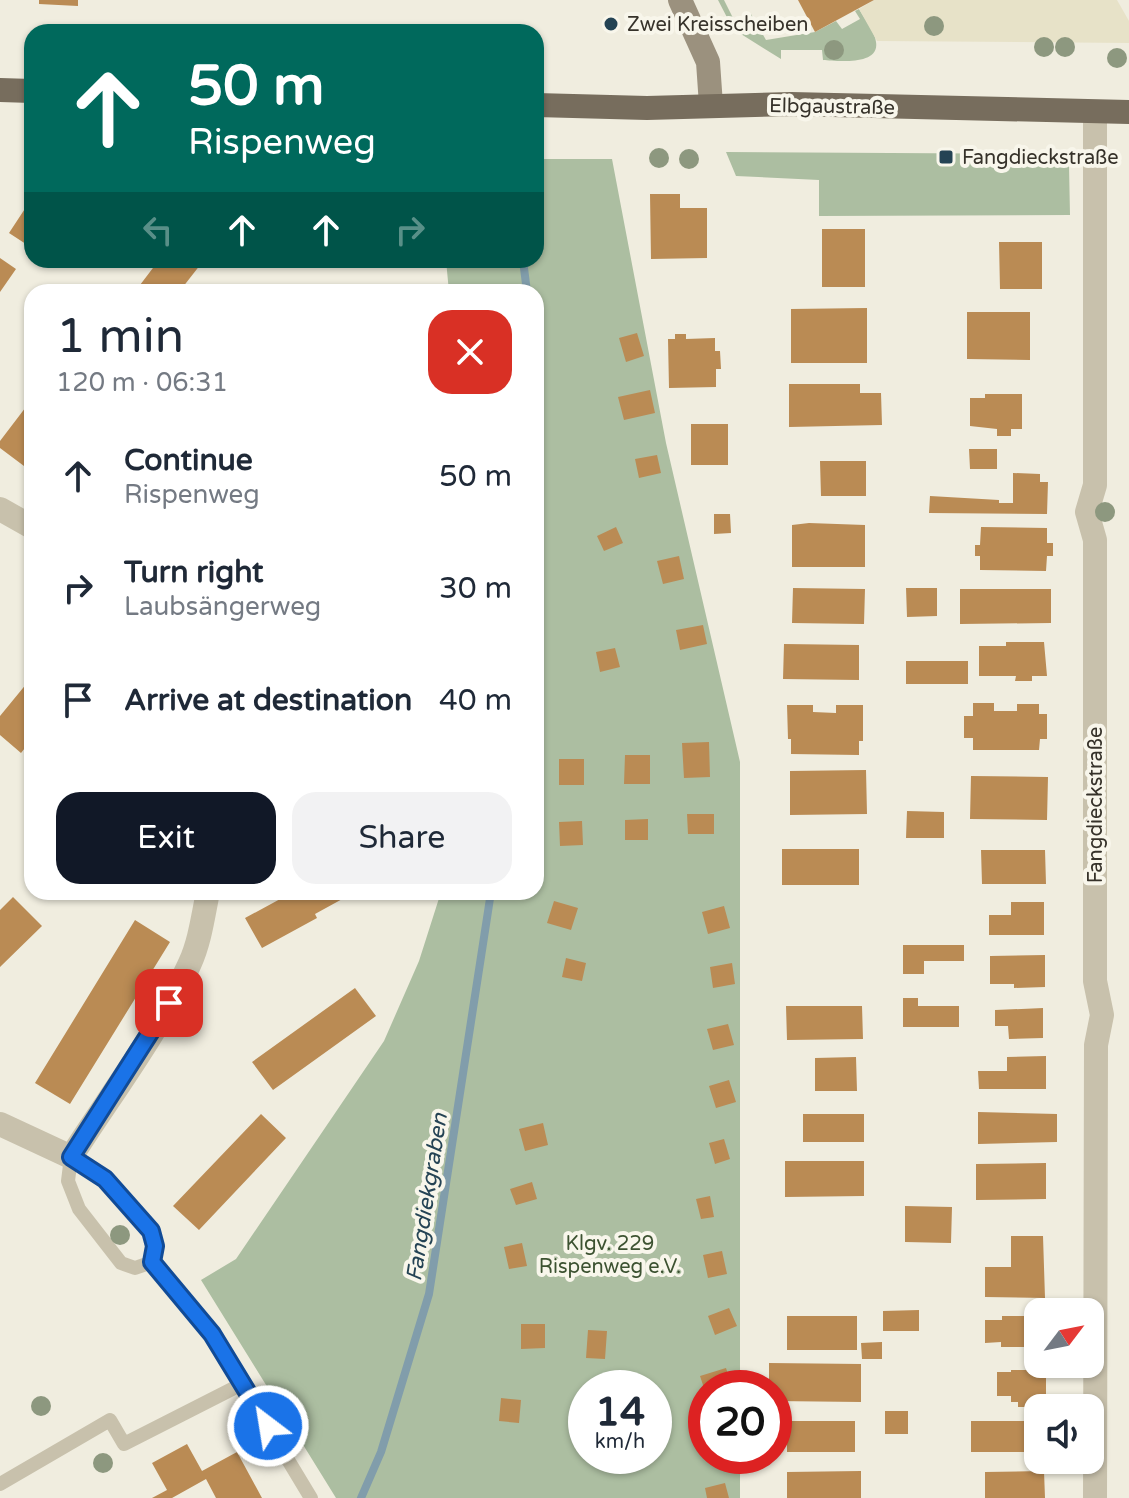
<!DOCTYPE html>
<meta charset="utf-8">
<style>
:root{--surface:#fff;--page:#f2f2f3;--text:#1f2937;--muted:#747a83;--accent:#111827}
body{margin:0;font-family:"Varela Round",sans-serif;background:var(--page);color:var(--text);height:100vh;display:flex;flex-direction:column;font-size:30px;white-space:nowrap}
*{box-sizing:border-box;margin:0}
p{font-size:26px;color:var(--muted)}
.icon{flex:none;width:44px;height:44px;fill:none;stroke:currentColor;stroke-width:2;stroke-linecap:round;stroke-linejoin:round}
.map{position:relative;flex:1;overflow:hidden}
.side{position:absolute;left:24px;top:284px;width:520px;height:616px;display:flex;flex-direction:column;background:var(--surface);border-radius:24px;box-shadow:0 2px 6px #0004}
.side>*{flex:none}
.banner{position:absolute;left:24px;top:24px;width:520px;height:244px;border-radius:24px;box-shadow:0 2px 6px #0004;background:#00695c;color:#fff;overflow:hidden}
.needle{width:52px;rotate:58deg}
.buttons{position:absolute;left:1024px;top:1298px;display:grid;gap:16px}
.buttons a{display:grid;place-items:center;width:80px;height:80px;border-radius:16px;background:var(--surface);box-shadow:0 2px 6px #0004;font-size:40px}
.speed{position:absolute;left:568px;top:1370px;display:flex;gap:16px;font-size:40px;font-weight:700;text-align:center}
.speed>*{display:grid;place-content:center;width:104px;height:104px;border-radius:50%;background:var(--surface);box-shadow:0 2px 6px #0004;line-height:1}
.speed small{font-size:20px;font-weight:400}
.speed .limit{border:12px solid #d22;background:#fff;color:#111}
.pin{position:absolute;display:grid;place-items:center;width:68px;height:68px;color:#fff;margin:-34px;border-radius:16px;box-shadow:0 4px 12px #0006}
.me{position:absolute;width:88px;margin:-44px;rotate:329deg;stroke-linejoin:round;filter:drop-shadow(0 0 6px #0008)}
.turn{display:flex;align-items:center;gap:28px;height:168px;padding:0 32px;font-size:36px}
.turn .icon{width:104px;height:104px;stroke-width:2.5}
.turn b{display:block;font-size:56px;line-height:68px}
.lanes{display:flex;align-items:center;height:76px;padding:0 32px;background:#0003;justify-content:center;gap:40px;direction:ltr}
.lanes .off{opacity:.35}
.round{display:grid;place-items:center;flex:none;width:84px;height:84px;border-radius:24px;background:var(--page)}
.overview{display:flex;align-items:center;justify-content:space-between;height:136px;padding:0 32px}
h1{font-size:48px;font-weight:600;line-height:60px}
.button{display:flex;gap:16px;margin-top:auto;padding:16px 32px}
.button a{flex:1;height:92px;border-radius:24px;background:var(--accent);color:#fff;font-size:32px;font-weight:600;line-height:92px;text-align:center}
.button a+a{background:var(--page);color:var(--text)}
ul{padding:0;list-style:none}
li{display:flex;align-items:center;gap:24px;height:112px;padding:0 32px}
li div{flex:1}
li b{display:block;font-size:30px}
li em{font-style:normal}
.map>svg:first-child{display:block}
.green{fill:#acbea1;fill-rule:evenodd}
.plaza{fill:#e7e2c8}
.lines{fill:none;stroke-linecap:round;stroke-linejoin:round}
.stream{stroke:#819dab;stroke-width:8}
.building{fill:#ba8b54}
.lane{stroke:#c8c1ac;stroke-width:14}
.street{stroke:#c8c1ac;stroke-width:24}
.secondary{stroke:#9b917e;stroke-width:24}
.primary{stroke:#776d5d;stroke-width:24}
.tree{fill:#8d987f}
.route-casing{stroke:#114b97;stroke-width:20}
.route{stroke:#1a73e8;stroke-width:14}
.poi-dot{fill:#244354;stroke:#f8f6eb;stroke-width:3}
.labels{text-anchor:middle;stroke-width:8;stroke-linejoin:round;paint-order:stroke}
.poi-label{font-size:20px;fill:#36322a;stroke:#f8f6eb;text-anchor:start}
.street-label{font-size:20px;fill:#36322a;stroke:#f8f6eb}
.park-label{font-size:20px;fill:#3c5231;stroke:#f8f6eb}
.water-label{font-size:22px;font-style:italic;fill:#244354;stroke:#f8f6eb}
</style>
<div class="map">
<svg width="1129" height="1498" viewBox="0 0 1129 1498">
<rect width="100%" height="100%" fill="#f0eddf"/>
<path class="green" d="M718 0H724L735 22 751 14 766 40 815 32 836 21 842 29 860 19 855 11 859 9C864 18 875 32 876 42 880 66 836 61 823 60L822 50H781V59L733 29Z
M726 152 1054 154 1069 165 1070 215 819 216V180L736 176Z
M536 159H612L666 443 740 762V1388H706V1456H740V1498H336L201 1280 236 1259 384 1041 419 961 441 892H536V470L541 457 544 401 536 366V292H449L446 260H536ZM586 1388H654V1456H586Z"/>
<path class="plaza" d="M874 0H1117L1129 21V43L877 41 859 9Z"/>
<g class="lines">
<path class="stream" d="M523 260 527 292
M361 1498 381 1452 429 1294 491 892"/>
</g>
<path class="building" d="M39 0H78V6L39 4Z
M798 0H874L815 32Z
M650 194H680V208H707V258L651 259Z
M32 198V248L9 233Z
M822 229H865V287H822Z
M999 242H1042V289H1000Z
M0 258 16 269 0 292Z
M159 260H204L179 292H149L140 285Z
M867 308V363H791V309Z
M967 312H1030V360L967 359Z
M637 333 644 356 626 362 619 338Z
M675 334H686V339L715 338V351H720L721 369H716V387L669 388 668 339H675Z
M789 384H860V393H881L882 425 789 427Z
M650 390 655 413 624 420 618 397Z
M985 394H1022V429H1011V436H997V429L970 426V398H985Z
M32 399V455L24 466 0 448V441Z
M691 424H728V465H691Z
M969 449H997V469H970Z
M657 455 661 473 639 478 635 459Z
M820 461H866V496H821Z
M1013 473 1040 474V482H1048L1047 514 929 513 930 496 999 500V503H1013Z
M714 514H730L731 533 714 534Z
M809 523 865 525V567H792V525Z
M616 527 623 543 604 551 597 536Z
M981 527 1047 528V543H1053V556H1047L1046 571 980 570V556H975V545H980Z
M679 556 684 579 663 584 657 561Z
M793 588 865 589 864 624 792 623Z
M906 588H937V616L907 617Z
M960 589H1051V623L960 624Z
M703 625 707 644 680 650 676 630Z
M1006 642H1044L1047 676H1032V681H1015L1016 676H979V646H1006Z
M784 644 859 645V680L783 679Z
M615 648 620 667 600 672 596 652Z
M906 661H968V684H906Z
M32 677V739L21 753 0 735V716Z
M973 703H994V711H1017V704H1039V714H1047V739H1040L1039 750H973V738H964V716H973Z
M787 705H813V712L836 713V705H863V741H859V755L791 754V739H788Z
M709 742 710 777 684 778 682 743Z
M625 755H650V784H624Z
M559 759H584V785H559Z
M866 770 867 814 790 815V771Z
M971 776 1048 777 1047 820 970 819Z
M907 811 944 812V838H906Z
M687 814H714V834H688Z
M648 819V840H625V820Z
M582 821 583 845 560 846 559 822Z
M782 849H859V885H782Z
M981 850H1045L1046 884H982Z
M293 892H355L315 914 317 918 262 948 245 918Z
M13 897 42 926 0 967V910Z
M554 901 578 908 571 930 547 923Z
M1011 902H1044V935H989V915H1011Z
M724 906 730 928 708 934 702 912Z
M135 920 170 942 70 1104 35 1083Z
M903 945H964V961H924V974H903Z
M1045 955V987L1014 988V984H990V956Z
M566 958 586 963 582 981 562 977Z
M732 963 735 984 713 988 710 967Z
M355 988 376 1016 273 1090 252 1062Z
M903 998H918V1006H959V1027H903Z
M786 1006H862L863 1039 787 1040Z
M1043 1008V1038L1009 1039 1008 1026H995V1010Z
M728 1024 734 1045 713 1050 707 1029Z
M1046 1056V1089H979L978 1071H1007V1057Z
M856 1057 857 1091H815V1058Z
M729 1080 736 1102 716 1108 709 1086Z
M978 1112 1057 1114V1142L978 1144Z
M261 1114 286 1138 199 1230 173 1206Z
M803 1114H864V1142H803Z
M543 1123 548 1145 525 1151 519 1129Z
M724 1139 730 1159 715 1164 709 1143Z
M785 1161H864V1196L785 1197Z
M1046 1163V1199L976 1200V1164Z
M532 1182 537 1199 516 1205 510 1189Z
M710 1196 714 1217 701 1219 696 1199Z
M905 1206 952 1207 951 1243 905 1242Z
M1011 1236H1043L1045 1298 985 1297V1267H1011Z
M522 1243 527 1266 509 1269 504 1247Z
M722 1251 727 1274 708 1278 703 1255Z
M729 1308 737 1326 715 1335 708 1316Z
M919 1310V1331H883V1311Z
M787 1316H857V1350H787Z
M1002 1316H1038V1347H1001V1342L985 1343V1320H1002Z
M521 1324H545V1348L521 1349Z
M588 1330 607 1331 605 1359 586 1358Z
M882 1342V1359H862L861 1343Z
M769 1363 861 1364V1402L774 1401V1388H769Z
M726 1368 732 1387 704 1388 700 1376Z
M1011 1370H1046V1402H1032V1407H1018V1402H1011V1396H997V1372H1011Z
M501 1398 521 1400 519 1423 499 1421Z
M885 1411H908V1434H885Z
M787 1421H855V1452H787Z
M971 1421H1034V1452H971Z
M187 1444 202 1471 237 1452 262 1498H216L206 1479 172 1498H152L167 1490 152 1463Z
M861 1471V1498H787V1472Z
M1044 1471 1045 1498H985V1472Z
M725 1483 729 1498H707L705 1488Z"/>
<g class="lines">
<path class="lane" d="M71 1157 105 1179 151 1231 155 1246 152 1262 135 1268 121 1263 79 1209 68 1181Z
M152 1262 212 1334 311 1498
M0 1484 110 1420 124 1444 242 1384"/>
<path class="street" d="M1095 113V485L1087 512 1095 540V981L1102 1015 1096 1045 1095 1498
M0 509 32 527
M0 1124 71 1157C111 1094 159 1032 190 963 200 941 203 916 208 892"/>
<path class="secondary" d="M680 0 708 62 711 105"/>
<path class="primary" d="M0 90 32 91
M536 105 647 108 791 104 1129 112"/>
</g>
<g class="tree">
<circle cx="934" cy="26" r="10"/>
<circle cx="1044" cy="47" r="10"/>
<circle cx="1065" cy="47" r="10"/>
<circle cx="834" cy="50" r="10"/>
<circle cx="1117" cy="58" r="10"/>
<circle cx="659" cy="158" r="10"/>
<circle cx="689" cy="159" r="10"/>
<circle cx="1105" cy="512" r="10"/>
<circle cx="120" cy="1235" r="10"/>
<circle cx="41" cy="1406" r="10"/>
<circle cx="103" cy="1463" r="10"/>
</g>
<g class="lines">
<defs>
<path id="route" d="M169 1003 71 1157 105 1179 151 1231 155 1246 152 1262 212 1334 268 1426"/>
</defs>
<use href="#route" class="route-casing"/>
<use href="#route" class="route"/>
</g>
<g class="poi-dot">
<circle cx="611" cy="24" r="8"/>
<rect x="938" y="149" width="16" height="16" rx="4"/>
</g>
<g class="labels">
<g class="poi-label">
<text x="627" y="31">Zwei Kreisscheiben</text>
<text x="962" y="164">Fangdieckstraße</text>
</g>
<g class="street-label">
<text transform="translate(832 106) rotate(1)" y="7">Elbgaustraße</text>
<text transform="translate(1095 805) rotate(-90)" y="7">Fangdieckstraße</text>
</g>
<g class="park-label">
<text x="610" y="1250">Klgv. 229<tspan x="610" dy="23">Rispenweg e.V.</tspan></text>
</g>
<g class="water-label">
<text transform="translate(426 1197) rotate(-81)" y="8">Fangdiekgraben</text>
</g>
</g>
</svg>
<div class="buttons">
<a><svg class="needle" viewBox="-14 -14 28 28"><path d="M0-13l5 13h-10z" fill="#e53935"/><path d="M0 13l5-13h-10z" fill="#747a83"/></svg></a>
<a><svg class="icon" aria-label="sound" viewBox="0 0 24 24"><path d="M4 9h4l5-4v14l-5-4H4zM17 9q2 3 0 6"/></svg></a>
</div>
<div class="speed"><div>14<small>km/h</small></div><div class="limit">20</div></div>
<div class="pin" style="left:169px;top:1003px;background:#d93025"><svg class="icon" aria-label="arrive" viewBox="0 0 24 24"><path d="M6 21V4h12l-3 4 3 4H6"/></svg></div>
<svg class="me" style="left:268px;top:1426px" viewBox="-20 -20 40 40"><circle r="17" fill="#1a73e8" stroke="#fff" stroke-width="3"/><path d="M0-11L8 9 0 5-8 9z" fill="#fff"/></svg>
<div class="banner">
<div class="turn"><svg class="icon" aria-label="ahead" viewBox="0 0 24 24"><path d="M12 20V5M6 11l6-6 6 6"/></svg><div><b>50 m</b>Rispenweg</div></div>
<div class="lanes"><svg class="icon off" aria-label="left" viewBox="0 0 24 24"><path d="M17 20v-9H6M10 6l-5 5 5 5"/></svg><svg class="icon" aria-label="ahead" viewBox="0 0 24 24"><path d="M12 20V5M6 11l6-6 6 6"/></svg><svg class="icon" aria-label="ahead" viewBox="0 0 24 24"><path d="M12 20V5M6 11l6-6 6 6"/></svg><svg class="icon off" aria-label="right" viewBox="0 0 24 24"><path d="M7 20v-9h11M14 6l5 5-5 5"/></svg></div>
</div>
<section class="side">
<div class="overview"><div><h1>1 min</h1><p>120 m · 06:31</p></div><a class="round" style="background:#d93025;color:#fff"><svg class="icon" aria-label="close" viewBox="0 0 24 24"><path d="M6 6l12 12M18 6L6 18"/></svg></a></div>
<ul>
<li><svg class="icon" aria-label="ahead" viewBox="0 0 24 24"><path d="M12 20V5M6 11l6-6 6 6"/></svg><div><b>Continue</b><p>Rispenweg</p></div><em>50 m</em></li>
<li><svg class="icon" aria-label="right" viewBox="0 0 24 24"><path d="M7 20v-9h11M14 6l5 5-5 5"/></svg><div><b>Turn right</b><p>Laubsängerweg</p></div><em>30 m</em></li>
<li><svg class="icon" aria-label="arrive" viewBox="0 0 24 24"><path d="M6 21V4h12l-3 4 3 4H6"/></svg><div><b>Arrive at destination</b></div><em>40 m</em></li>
</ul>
<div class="button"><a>Exit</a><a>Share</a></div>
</section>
</div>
